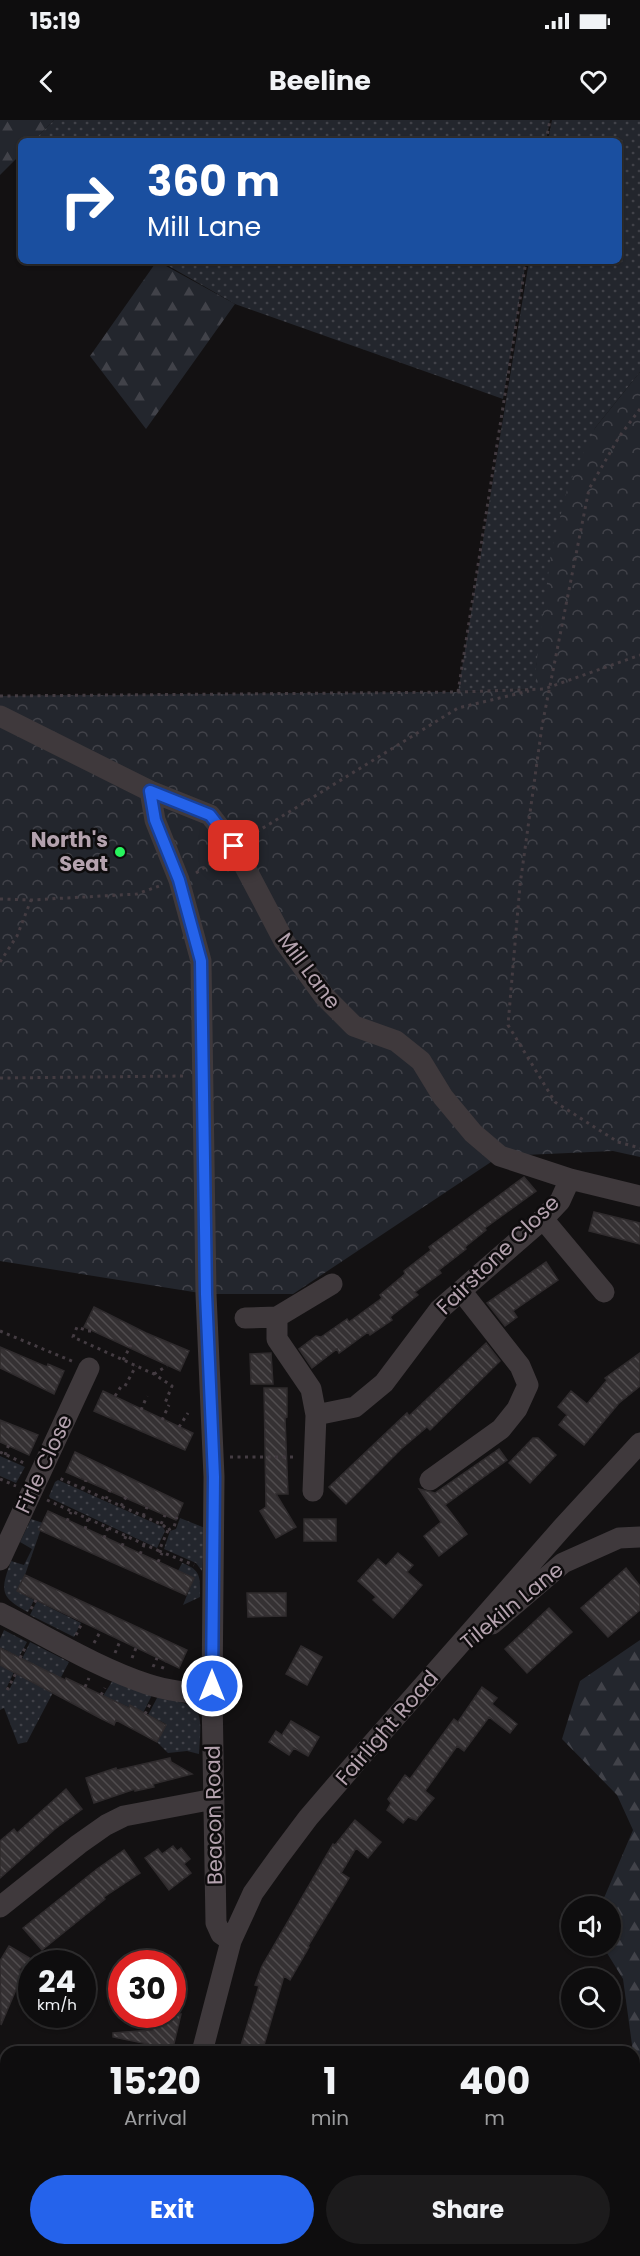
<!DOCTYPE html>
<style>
:root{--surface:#0e0d0e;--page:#1c1b1c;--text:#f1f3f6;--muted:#9b9c9e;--line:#2e2d2e;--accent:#2563eb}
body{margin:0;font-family:Poppins,sans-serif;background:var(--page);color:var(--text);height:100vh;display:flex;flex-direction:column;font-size:22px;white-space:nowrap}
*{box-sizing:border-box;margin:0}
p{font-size:20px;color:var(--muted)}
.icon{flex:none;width:33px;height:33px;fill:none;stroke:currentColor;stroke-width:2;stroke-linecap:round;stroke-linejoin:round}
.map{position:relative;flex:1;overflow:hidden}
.sheet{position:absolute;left:0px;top:1926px;width:640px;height:210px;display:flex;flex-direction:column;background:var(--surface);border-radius:18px 18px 0 0;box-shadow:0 2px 4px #0004,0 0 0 2px var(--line)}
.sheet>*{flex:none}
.guide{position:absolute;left:18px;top:18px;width:604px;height:126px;border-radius:9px;box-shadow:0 2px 4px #0004,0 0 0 2px var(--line);background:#1a4fa0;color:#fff;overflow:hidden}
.controls{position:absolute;left:561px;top:1776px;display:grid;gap:12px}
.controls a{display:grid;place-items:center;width:60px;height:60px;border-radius:50%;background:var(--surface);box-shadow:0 2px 4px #0004,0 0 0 2px var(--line);font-size:30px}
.speed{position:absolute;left:18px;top:1830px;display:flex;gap:12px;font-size:30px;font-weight:700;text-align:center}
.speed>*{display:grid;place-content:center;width:78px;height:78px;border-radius:50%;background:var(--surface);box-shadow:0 2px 4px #0004,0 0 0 2px var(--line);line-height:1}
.speed small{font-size:15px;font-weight:400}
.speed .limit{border:9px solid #d22;background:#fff;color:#111}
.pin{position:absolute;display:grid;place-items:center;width:51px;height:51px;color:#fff;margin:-26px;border-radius:12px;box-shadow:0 3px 9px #0006}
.me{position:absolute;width:66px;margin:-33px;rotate:0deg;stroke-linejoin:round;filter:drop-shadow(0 0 4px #0008)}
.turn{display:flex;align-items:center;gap:21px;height:126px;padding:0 30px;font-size:27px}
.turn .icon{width:78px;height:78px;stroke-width:2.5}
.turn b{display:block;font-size:42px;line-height:51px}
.eta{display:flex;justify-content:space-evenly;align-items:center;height:102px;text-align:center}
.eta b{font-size:36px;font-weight:700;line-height:42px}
.cta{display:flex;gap:12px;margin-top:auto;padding:12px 30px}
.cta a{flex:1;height:69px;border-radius:36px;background:var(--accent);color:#fff;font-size:24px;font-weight:700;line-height:69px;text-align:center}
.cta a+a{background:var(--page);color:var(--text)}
.status{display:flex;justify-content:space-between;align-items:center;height:42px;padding:0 30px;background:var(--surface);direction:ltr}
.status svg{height:16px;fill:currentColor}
header{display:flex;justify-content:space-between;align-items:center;height:78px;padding:0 30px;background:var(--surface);font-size:27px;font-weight:700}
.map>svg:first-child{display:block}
.grass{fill:url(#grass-dots)}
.forest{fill:url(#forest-firs)}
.park{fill:url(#park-crowns)}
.building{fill:url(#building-back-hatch);stroke:#2f2b2d;stroke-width:1.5}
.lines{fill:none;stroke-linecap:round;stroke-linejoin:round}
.path{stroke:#443c42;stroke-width:3;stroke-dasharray:3 4.5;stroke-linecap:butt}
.minor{stroke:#3f393c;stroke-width:21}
.route-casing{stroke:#184099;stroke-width:15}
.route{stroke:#2563eb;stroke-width:10}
.poi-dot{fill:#28f45e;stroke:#0e0c0d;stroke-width:2}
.labels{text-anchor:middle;stroke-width:5;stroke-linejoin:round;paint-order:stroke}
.poi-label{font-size:21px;font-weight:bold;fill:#b4a2ae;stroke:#0e0c0d;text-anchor:end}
.street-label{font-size:21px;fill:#b4a2ae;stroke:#0e0c0d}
</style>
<div class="status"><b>15:19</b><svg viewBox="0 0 49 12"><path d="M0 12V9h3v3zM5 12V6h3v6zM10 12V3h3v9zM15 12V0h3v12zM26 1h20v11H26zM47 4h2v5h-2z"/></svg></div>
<header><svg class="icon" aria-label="back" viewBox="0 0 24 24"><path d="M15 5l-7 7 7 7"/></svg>Beeline<svg class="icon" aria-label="heart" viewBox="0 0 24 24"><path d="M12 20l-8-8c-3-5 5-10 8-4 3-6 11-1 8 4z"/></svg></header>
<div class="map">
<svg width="640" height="2136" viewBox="0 0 640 2136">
<defs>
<pattern id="grass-dots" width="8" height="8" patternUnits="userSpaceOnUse" patternTransform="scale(1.5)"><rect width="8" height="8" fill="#23262d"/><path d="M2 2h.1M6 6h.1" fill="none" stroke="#414249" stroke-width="1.8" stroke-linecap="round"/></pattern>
<pattern id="forest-firs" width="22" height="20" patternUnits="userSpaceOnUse" patternTransform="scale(1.5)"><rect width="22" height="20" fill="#23262d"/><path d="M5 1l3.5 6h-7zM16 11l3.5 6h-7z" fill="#414249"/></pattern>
<pattern id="park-crowns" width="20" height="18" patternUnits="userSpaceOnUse" patternTransform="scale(1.5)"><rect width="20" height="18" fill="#23262d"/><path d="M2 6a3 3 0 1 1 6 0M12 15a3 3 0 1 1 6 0" fill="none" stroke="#414249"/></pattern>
<pattern id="building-back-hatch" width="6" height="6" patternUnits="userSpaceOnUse" patternTransform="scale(1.5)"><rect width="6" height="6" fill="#353133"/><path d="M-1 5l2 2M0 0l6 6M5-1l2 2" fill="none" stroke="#504c4e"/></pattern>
</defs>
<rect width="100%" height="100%" fill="#131112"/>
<path class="grass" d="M54 0H550L546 21H33Z
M552 0H640V252L595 308 536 546V569L458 572 0 1141V576L458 572 529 141H620V21H548Z
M160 141H526L503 279 235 184Z
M0 1336 25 1347 16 1363 0 1356Z
M58 1360 163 1407 165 1411 157 1428 50 1378 49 1376 55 1362Z
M180 1398 205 1408 202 1451 196 1443 164 1429 170 1411 176 1409Z
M31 1399 43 1403 25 1455 17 1471 34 1480 28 1492C0 1477 0 1471 11 1441L24 1445 32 1429 20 1422Z
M182 1443C202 1450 200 1458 200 1477L183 1485 194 1458 178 1451Z
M37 1481 81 1503 74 1517 30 1495Z
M4 1510 27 1522 19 1537 2 1528 0 1531V1519Z
M30 1522 69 1542 27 1622 18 1624 4 1588 0 1590V1545L14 1552 6 1569 9 1570 17 1554 50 1553 22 1539Z
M113 1560 153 1573 143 1593 103 1576Z
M158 1576C204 1588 202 1586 199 1634L187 1631 168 1633 157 1622 166 1604 148 1595Z"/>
<path class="forest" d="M0 0H54L33 21H21V34L0 55Z
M157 141 235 184 146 309 90 236Z
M640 1520V2136H487L482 2130H634V1932H633L623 1859 607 1833V1826H610V1786H605L604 1778 633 1710 617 1675 562 1619 580 1561Z"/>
<path class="park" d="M640 252V1037L613 1031 500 1036 293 1174H206L0 1141V576L458 572 536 569V546L551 433 568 366 595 308Z"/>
<path class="building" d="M524 1057 536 1071 485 1108 486 1110 465 1127 466 1129 439 1150 441 1153 415 1172 418 1175 390 1197 392 1200 370 1215 368 1212 339 1233 337 1229 312 1248 299 1229 316 1216 321 1217 347 1199 349 1202 382 1178 380 1175 405 1154 404 1151 431 1130 429 1127Z
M594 1092 640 1103V1124L589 1111Z
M546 1142 558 1160 513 1191 517 1197 505 1206 487 1183Z
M94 1187 146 1213 189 1231 180 1251 84 1207Z
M486 1223 500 1241 430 1310 427 1307 401 1329 346 1384 329 1367 407 1293 409 1296Z
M0 1227 47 1247 48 1244 64 1251 54 1274 0 1248Z
M271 1233 273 1264H251L250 1234Z
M640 1233V1266L619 1283 584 1325 559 1305 567 1295 558 1287 571 1271 587 1284 607 1260 605 1258Z
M264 1268H287V1297L285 1298 288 1374H276L296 1407 276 1418 260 1391 266 1387Z
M103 1271 193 1313 185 1330 94 1291Z
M0 1300 38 1315 29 1335 0 1322Z
M533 1318H538L556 1335 530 1363 509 1343Z
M499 1329 507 1340 445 1385 467 1414 439 1436 424 1416 441 1402 419 1369 435 1373Z
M75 1332 183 1383 176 1400 66 1352Z
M48 1391 194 1458 186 1475 39 1410Z
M304 1399H336V1421H304Z
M398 1433 413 1445 407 1452 422 1465 393 1498 373 1480 376 1477 358 1461 378 1439 386 1446Z
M626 1448 640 1466V1490L608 1517 581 1488Z
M25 1455 187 1530 179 1548 17 1471Z
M247 1473H286V1496L248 1497Z
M549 1488 572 1512 527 1553 505 1529Z
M301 1526 322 1537 307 1565 286 1554Z
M0 1528 65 1560 66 1558 129 1588 130 1585 166 1605 157 1622 116 1600 114 1605 100 1598 0 1545Z
M482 1567 497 1578 492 1584 517 1604 510 1613 489 1597 464 1631 457 1626 425 1671 434 1678 416 1700 408 1697 403 1703 387 1690 391 1683 388 1679 405 1655 410 1659 454 1599 458 1602Z
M291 1601 319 1617 308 1636 294 1628 289 1635 269 1622 276 1611 282 1615Z
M170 1638 171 1642 192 1654 153 1664 154 1667 135 1671V1669L94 1683 86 1658 116 1648 117 1650Z
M66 1669 82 1689 55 1709 0 1758V1721L14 1709 17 1713Z
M355 1700 381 1722 368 1738 356 1728 341 1753 349 1758 308 1826 309 1827 290 1860 284 1856 262 1932H239L259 1866 255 1865 262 1846 333 1724 335 1725Z
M173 1726 177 1731 181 1728 190 1739 184 1744 191 1753 169 1770 145 1738 158 1729 162 1734Z
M124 1730 140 1753 104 1777 105 1779 42 1830 23 1808 97 1749Z
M9 1826 31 1839 19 1850 23 1853 1 1905 0 1841Z
M155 1894H181L172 1932H146L148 1924 113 1917V1913L152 1910Z"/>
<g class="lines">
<path class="path" d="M546 21 550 0
M640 289 619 317 589 369 542 606 520 765 508 905 555 982 618 1022 640 1028
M458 572 526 141
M0 576 458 572 544 569 640 535
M250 716 458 588 529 571
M196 753 221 737
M0 779 31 780 137 774 162 765
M0 842 17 816 31 780
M0 958 184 956
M0 1211 74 1242
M91 1211H88L77 1207 73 1217 154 1254 172 1266 165 1283
M123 1240 131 1225
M154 1254 167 1246
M125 1266 136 1246
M115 1276 122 1265
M141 1290 147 1276
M162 1300 169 1285
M179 1307 188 1293
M0 1332 26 1344
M5 1335 9 1324
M230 1337H295
M0 1359 16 1366
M83 1369 86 1360
M106 1379 110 1370
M47 1380 159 1431 168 1410 163 1405 57 1357
M121 1386 126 1377
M143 1396 147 1387
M67 1401 71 1392
M161 1404 165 1395
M85 1409 88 1399
M168 1410 174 1407 177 1397
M104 1418 108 1408
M122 1426 126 1416
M159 1431 194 1445
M140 1434 144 1425
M158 1442 162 1433
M31 1489 36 1480
M76 1515 82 1503
M94 1523 100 1512
M115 1533 120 1521
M20 1538 26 1526
M132 1538 136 1528
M153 1547 157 1538
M162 1549 165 1542
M85 1567 89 1558
M7 1570 16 1553
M101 1575 105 1568
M145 1594 150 1584"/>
<path class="minor" d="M0 596 150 671 210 695 234 726 284 821 324 876 354 906 396 921 421 941 443 977 473 1013 500 1036 570 1059 640 1076
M150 671 155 700 179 760 201 841 206 1174 214 1357 212 1575 216 1803 221 1814 231 1821
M543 1099 604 1172
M277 1197V1219L311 1269 316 1295 313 1371
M245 1198 277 1197 332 1164
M316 1295 355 1287 384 1263 439 1190 543 1099 560 1081 570 1059
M430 1360 501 1309 517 1289 528 1265 520 1246 462 1172
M0 1440 89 1248
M0 1493C48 1517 96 1547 147 1564 168 1571 190 1573 212 1575
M492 1504 563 1443 619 1418 640 1417
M0 1787 79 1724 106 1705 124 1696 214 1679
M202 1932 231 1821 253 1773 278 1738 308 1698 357 1641 562 1408 640 1323
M155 2136 157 2130"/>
</g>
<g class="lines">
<defs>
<path id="route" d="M212 1566 214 1357 206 1174 201 841 179 760 155 700 150 671 210 695 234 726"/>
</defs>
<use href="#route" class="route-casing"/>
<use href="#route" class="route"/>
</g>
<circle class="poi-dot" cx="120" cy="732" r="6"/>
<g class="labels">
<g class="poi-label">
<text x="108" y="727">North's<tspan x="108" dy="24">Seat</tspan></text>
</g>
<g class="street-label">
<text transform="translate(309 851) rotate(53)" y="7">Mill Lane</text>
<text transform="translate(498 1135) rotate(-44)" y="7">Fairstone Close</text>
<text transform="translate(44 1344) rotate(-65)" y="7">Firle Close</text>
<text transform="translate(512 1486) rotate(-39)" y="7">Tilekiln Lane</text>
<text transform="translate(387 1608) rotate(-49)" y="7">Fairlight Road</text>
<text transform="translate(214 1695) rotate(-91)" y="7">Beacon Road</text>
</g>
</g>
</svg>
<div class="controls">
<a><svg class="icon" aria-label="sound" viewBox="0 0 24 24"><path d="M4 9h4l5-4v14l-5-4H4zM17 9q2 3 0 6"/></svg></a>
<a><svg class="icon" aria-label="search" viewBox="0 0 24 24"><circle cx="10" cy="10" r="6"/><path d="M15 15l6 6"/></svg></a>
</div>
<div class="speed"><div>24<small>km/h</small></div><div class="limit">30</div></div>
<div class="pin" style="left:234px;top:726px;background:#d93025"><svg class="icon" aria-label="arrive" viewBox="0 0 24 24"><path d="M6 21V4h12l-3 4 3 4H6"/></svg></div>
<svg class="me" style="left:212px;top:1566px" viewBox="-20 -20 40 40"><circle r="17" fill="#2563eb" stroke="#fff" stroke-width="3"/><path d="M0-11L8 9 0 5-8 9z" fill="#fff"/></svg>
<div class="guide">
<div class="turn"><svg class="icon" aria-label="right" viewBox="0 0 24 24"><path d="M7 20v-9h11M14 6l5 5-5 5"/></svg><div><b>360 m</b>Mill Lane</div></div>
</div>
<section class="sheet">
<div class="eta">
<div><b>15:20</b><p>Arrival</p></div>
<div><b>1</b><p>min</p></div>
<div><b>400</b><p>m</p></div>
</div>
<div class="cta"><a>Exit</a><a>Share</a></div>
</section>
</div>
